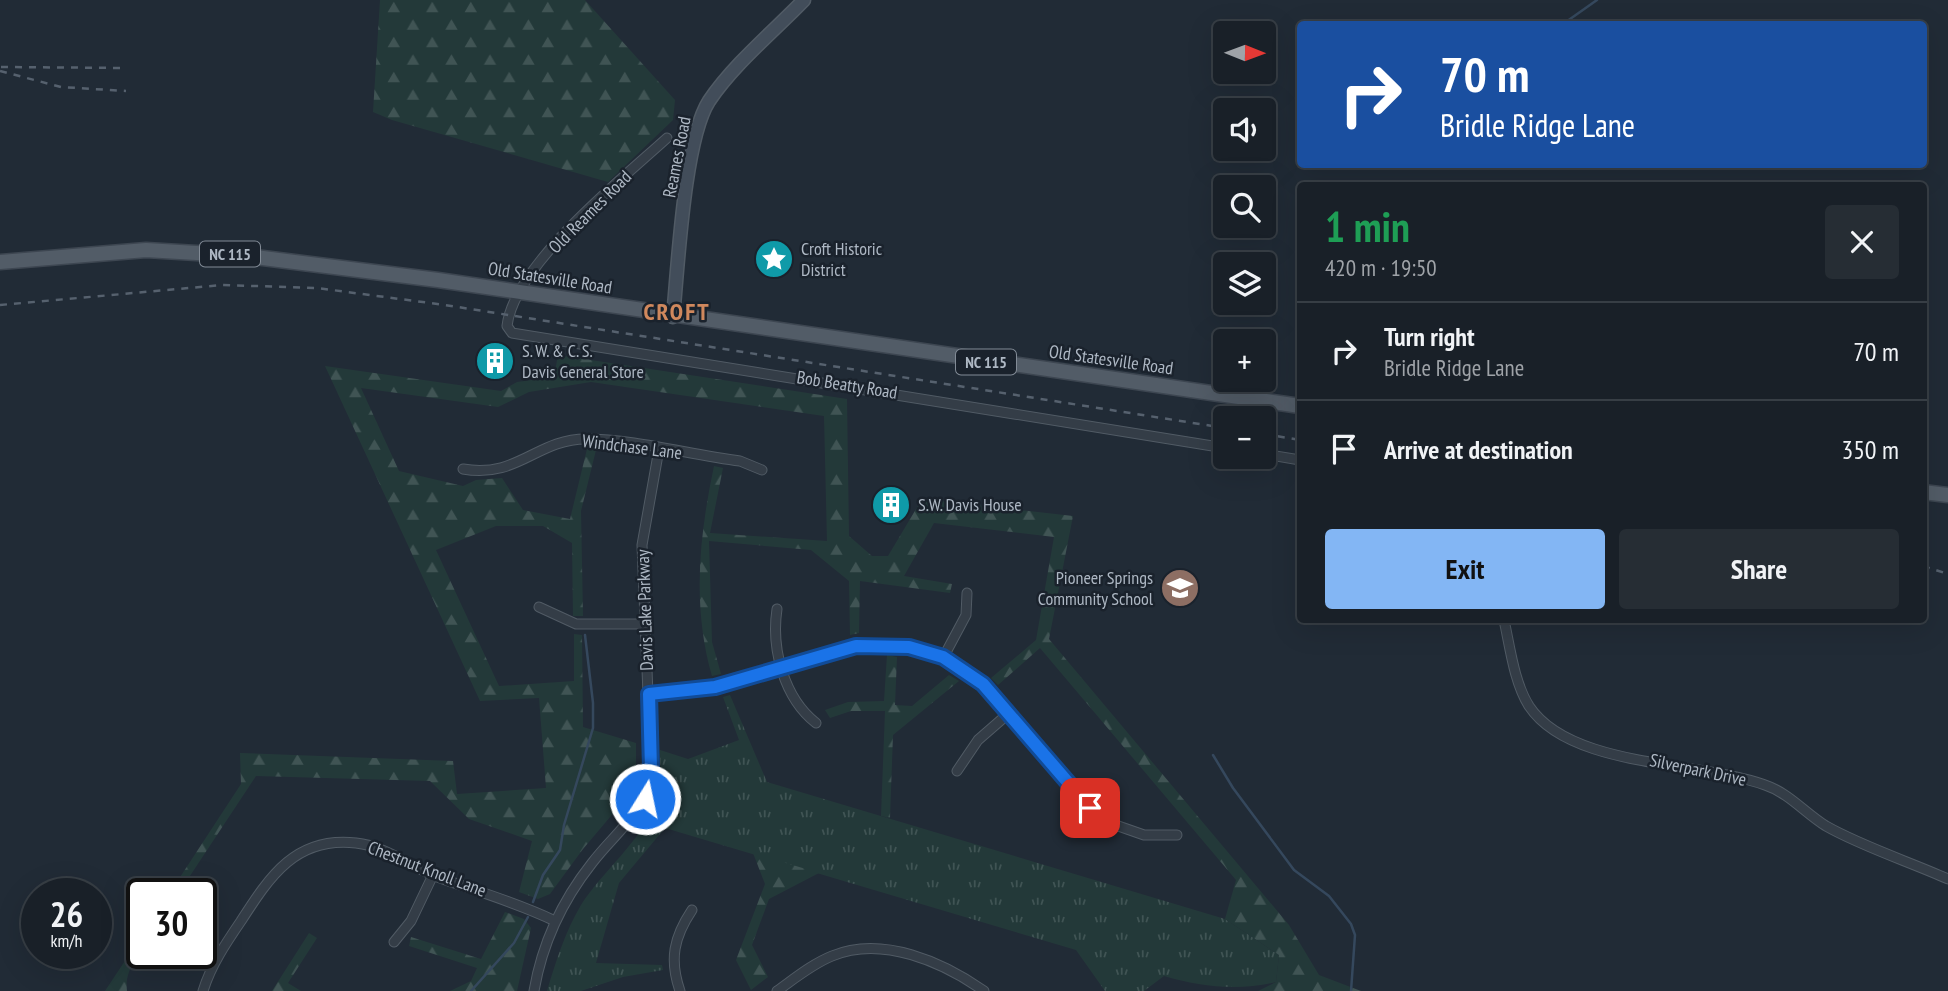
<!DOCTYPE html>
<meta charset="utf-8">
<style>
:root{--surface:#192028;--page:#262d34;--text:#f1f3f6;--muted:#9fa3a8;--line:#373e45;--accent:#83b6f4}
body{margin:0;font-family:"PT Sans Narrow",sans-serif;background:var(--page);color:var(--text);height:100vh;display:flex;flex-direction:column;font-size:26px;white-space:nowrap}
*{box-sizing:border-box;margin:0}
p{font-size:23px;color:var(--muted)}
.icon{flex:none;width:38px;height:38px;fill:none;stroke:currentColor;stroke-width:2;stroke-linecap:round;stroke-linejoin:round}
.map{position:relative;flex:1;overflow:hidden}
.side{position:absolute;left:1297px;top:182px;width:630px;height:441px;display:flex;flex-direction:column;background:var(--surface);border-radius:7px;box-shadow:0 7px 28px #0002,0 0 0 2px var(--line)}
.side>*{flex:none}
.top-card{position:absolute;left:1297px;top:21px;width:630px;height:147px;border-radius:7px;box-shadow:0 7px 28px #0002,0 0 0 2px var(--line);background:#1a4fa0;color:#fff;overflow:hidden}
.needle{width:46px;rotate:91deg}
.fabs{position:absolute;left:1213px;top:21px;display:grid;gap:14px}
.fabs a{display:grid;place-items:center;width:63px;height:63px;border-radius:7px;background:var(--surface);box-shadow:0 7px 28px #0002,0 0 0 2px var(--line);font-size:35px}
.speed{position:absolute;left:21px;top:878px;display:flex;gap:14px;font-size:35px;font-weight:700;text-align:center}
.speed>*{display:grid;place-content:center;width:91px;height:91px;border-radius:50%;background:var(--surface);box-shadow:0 7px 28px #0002,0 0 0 2px var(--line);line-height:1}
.speed small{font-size:18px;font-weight:400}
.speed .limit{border:4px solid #111;border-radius:10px;background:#fff;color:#111}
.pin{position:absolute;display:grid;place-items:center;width:60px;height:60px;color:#fff;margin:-30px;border-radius:14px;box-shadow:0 4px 10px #0006}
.me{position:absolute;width:77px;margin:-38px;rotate:10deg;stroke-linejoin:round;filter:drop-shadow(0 0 5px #0008)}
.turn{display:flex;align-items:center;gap:24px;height:147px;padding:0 28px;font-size:32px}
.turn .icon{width:91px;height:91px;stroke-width:2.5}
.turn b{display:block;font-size:49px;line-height:60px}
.round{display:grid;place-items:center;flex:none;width:74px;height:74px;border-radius:7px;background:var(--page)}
.head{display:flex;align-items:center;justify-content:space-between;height:119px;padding:0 28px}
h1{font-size:42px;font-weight:700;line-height:52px;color:#1e9e55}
.action{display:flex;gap:14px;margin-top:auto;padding:14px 28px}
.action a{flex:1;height:80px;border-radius:7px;background:var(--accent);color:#111;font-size:28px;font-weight:700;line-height:80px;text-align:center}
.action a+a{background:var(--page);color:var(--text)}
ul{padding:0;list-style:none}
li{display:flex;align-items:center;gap:21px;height:98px;padding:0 28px;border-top:2px solid var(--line)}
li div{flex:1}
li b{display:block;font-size:26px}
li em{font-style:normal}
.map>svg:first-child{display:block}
.grass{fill:url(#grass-tufts)}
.forest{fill:url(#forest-firs)}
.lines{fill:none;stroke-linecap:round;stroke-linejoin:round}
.stream{stroke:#35485d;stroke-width:2.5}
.street-casing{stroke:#515b65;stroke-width:11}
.secondary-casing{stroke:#515b65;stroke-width:15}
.primary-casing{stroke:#3d4651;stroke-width:17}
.street{stroke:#343d47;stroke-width:9}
.secondary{stroke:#424d5a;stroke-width:12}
.primary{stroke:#525c67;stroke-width:14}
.rail{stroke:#56616e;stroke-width:2.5;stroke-dasharray:7 7;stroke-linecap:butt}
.route-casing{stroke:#114b97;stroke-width:18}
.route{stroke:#1a73e8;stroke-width:12}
.labels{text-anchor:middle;stroke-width:5;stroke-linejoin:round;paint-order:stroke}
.shield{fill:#1a222c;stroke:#828b96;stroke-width:2}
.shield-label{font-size:16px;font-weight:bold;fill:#aeb8c4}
.street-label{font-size:18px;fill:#aeb8c4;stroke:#1a222c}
.poi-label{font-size:18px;fill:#aeb8c4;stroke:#1a222c;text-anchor:start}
.district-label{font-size:24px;font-weight:bold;letter-spacing:2px;fill:#d0885d;stroke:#1a222c}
</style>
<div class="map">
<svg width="1948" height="991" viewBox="0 0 1948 991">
<defs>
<pattern id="grass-tufts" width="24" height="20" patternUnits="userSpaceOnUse" patternTransform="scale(1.75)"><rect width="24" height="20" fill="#233939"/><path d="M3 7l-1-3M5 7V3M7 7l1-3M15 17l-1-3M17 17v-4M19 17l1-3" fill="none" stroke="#405454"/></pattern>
<pattern id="forest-firs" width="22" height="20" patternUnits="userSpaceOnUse" patternTransform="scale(1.75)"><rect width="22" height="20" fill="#233939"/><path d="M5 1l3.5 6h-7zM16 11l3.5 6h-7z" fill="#405454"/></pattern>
</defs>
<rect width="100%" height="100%" fill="#212b36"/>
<path class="grass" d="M730 695 767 782 1225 919 1279 955 1276 982C1239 991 1201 987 1164 976L1144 991H1105L1076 950 665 828 619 883 596 963 662 965 663 970 623 977 581 991H547C556 961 565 932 581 905 602 872 642 840 655 804 662 787 660 768 660 750L688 759 739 740 723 697Z"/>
<path class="forest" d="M380 0H585L675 100 673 120 608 182 392 120 373 112Z
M558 355 847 399 849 536 872 556H888L922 499 1073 516 1049 639 1289 925 1319 975 1361 991H1258L1276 982 1279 955 1225 919 1236 880 1040 648 998 685 991 678 1036 640 1054 537 934 523 904 576 952 584 950 593 860 581 859 633 850 635 849 581 811 550 709 541 712 642 721 674 712 676C692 606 699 537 714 466L723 468 710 533 827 541 824 416 591 382 529 392 498 407 361 388 399 471 463 486 476 480 502 478 523 510 570 519 587 449 596 450 581 511 583 616H573L572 543 543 526H496L436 550 499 686 574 681V634L582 635 583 727 636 743V775L627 797 583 849 550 894 538 899 519 892 532 841 469 819 430 781 256 776 178 894H169L241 784 240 753 453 761 457 794 546 788 539 698 480 701 325 366 501 391 517 382 554 377Z
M887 655 897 657 895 705 912 706 949 675 959 681 893 735 890 818 881 816 885 711H851L830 718 825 710 848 702 884 701Z
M753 853 819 873 769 899 752 945 768 977 751 990 736 960 765 884Z
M505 912 524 919 531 928 517 991H450L471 981 477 968 409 946 411 937 481 959Z
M309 933 317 938 288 983 301 991H272Z
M142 935C142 959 124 966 127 991H105Z"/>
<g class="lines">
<path class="stream" d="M1563 24 1597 0
M1213 755 1233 788 1294 870 1329 896 1351 924 1355 935 1351 991
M533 902 543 875 560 850 564 825 593 728V703L585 635
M471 991 514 943 528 917"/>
<defs>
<path id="street" d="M667 138C622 179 514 265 507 326L512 333 1225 448
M1264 454 1300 460
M463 469C517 479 537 439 586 439 635 439 691 455 740 461L762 470
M539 607 576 624H645
M777 609C771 649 784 698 816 723
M1504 620C1510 647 1514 682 1529 706 1570 768 1698 761 1765 785 1789 793 1805 813 1826 826 1861 846 1910 862 1948 879
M943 658 966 615 967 593
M649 694 715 687 856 646 895 644 926 651 959 666 983 684 1104 821 1144 835H1177
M957 771 978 740 1009 713
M394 942 411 921 433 875
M203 991C211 965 226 943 241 921 270 876 296 836 356 843 385 846 408 865 435 876 475 891 516 902 555 921
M534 991C542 944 562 901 592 863 618 829 645 815 651 769L642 545 659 449
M680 991C669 959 674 937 692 910
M777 991C794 979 812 964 832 956 882 935 943 962 984 991"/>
<path id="secondary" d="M673 317C678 267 684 140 709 101 734 64 773 32 804 0"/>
<path id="primary" d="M0 262 146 250 247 256 438 280 1300 406
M1923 492 1948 495"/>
</defs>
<use href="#street" class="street-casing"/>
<use href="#secondary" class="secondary-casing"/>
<use href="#primary" class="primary-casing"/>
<use href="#street" class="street"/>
<use href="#secondary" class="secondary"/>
<use href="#primary" class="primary"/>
<path class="rail" d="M1 67 127 68
M0 71 61 87 126 91
M0 305 223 285 317 288 445 305 1225 428
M1264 434 1300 440
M1923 566 1948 574"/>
</g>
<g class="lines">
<defs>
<path id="route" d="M645 799 651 769 649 694 715 687 856 646 909 647 943 657 983 684 1090 808"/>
</defs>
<use href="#route" class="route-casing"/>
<use href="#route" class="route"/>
</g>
<defs>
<symbol id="sight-disc" viewBox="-11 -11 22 22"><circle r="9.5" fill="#0f9aa8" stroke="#1a222c"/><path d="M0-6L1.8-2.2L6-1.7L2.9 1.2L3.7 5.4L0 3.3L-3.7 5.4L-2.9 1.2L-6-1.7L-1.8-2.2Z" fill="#fff"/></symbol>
<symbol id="building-disc" viewBox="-11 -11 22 22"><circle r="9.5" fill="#0f9aa8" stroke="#1a222c"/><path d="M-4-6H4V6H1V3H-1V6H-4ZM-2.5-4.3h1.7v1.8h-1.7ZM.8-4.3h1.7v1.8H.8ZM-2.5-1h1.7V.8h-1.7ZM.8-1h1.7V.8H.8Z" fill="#fff"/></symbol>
<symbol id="school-disc" viewBox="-11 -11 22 22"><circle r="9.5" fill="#8d6e63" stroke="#1a222c"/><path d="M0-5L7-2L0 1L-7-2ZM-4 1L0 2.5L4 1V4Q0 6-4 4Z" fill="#fff"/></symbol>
</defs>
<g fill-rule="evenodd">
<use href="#sight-disc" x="752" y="237" width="44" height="44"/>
<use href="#building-disc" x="473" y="339" width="44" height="44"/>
<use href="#building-disc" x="869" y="483" width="44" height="44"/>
<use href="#school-disc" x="1158" y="566" width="44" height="44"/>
</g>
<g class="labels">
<g class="shield">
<rect x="200" y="241.5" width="60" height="25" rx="5"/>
<rect x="956" y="349.5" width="60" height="25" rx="5"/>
</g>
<g class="shield-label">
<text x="230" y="260">NC 115</text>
<text x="986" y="368">NC 115</text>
</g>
<g class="street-label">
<text transform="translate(677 157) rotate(-79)" y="6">Reames Road</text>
<text transform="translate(590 212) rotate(-45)" y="6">Old Reames Road</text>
<text transform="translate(550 278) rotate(9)" y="6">Old Statesville Road</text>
<text transform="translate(1111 360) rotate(8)" y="6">Old Statesville Road</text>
<text transform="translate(847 385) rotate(9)" y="6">Bob Beatty Road</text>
<text transform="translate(632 447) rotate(7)" y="6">Windchase Lane</text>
<text transform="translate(645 610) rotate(-92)" y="6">Davis Lake Parkway</text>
<text transform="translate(1698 770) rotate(12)" y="6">Silverpark Drive</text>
<text transform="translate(427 869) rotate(21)" y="6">Chestnut Knoll Lane</text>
</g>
<g class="poi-label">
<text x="801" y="255">Croft Historic<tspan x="801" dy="21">District</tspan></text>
<text x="522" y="357">S. W. &amp; C. S.<tspan x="522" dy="21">Davis General Store</tspan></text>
<text x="918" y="511">S.W. Davis House</text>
<text x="1153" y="584" text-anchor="end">Pioneer Springs<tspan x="1153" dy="21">Community School</tspan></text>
</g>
<g class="district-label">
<text x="677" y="320">CROFT</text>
</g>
</g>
</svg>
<div class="fabs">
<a><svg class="needle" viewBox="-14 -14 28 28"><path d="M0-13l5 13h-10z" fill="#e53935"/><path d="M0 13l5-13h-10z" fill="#9fa3a8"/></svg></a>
<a><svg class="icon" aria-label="sound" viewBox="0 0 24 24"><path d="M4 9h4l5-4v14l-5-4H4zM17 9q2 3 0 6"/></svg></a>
<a><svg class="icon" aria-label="search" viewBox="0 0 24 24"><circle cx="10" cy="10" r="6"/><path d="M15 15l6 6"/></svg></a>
<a><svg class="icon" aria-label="layers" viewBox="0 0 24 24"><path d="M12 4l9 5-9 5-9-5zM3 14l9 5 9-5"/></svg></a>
<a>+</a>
<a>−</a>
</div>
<div class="speed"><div>26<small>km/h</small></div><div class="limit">30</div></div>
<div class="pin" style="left:1090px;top:808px;background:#d93025"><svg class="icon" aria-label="arrive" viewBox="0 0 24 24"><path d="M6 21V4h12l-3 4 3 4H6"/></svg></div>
<svg class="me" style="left:645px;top:799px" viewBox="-20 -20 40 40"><circle r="17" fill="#1a73e8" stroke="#fff" stroke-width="3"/><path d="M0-11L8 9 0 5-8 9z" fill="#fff"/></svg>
<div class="top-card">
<div class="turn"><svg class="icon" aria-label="right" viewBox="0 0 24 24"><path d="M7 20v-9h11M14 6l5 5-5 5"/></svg><div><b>70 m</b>Bridle Ridge Lane</div></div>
</div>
<section class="side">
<div class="head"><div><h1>1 min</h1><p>420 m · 19:50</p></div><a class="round"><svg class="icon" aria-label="close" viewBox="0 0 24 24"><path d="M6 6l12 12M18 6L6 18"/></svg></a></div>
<ul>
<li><svg class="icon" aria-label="right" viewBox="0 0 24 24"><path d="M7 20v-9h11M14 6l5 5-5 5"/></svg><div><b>Turn right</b><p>Bridle Ridge Lane</p></div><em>70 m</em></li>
<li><svg class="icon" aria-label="arrive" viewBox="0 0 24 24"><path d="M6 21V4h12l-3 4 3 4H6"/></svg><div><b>Arrive at destination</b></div><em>350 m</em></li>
</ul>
<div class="action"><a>Exit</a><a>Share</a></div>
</section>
</div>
